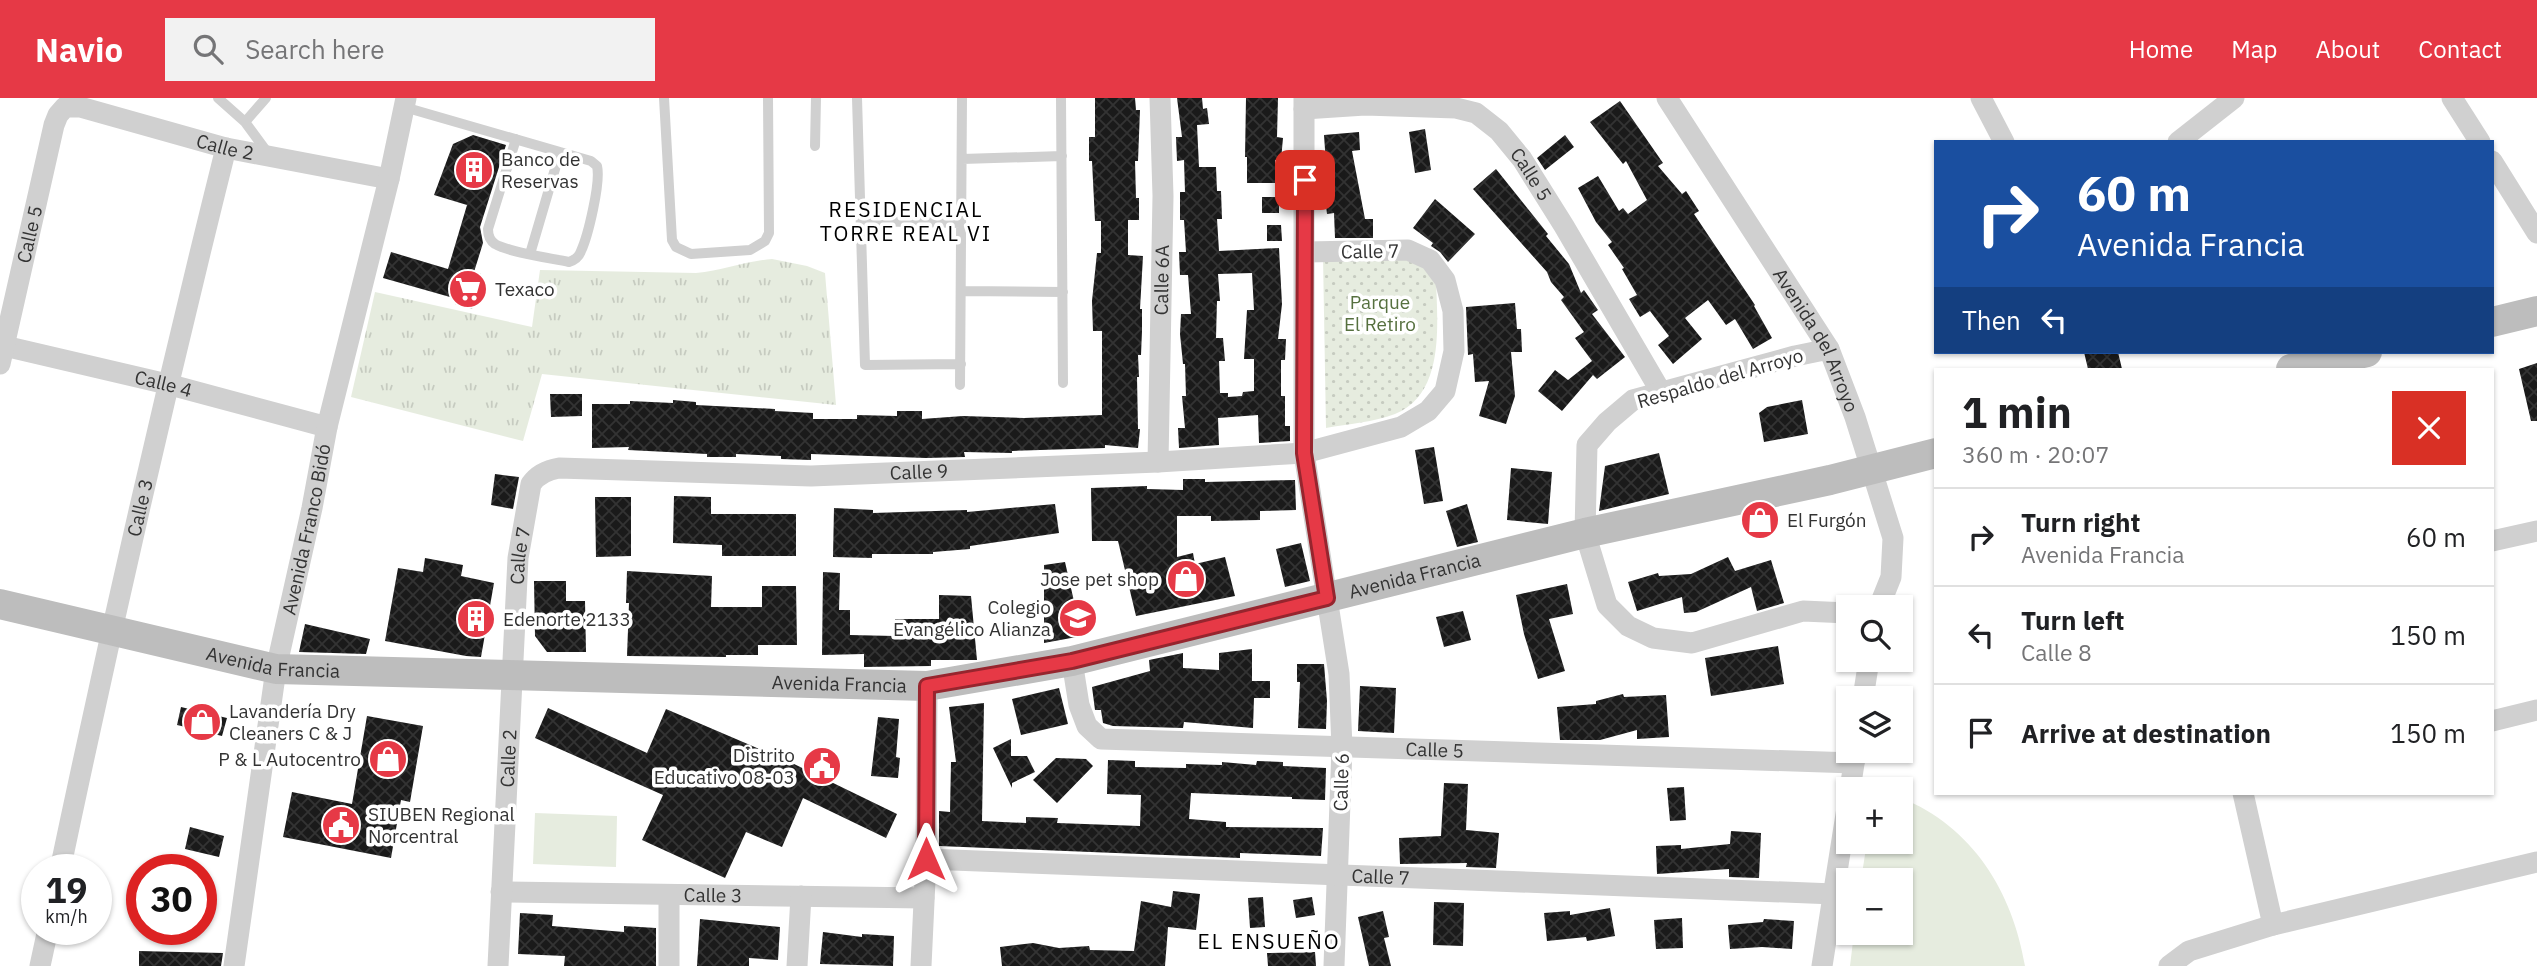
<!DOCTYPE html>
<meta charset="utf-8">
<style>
:root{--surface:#fff;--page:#f2f2f2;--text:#202124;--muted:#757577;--line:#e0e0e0;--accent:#e63946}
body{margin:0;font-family:"IBM Plex Sans",sans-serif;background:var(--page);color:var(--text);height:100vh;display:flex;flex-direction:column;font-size:26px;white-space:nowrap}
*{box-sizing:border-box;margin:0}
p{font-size:23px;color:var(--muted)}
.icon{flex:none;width:38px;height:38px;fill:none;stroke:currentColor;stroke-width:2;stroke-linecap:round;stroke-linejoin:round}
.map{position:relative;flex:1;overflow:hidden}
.panel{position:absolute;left:1934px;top:270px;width:560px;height:427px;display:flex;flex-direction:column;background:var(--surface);border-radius:0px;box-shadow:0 2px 5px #0004}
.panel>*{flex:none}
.banner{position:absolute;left:1934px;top:42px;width:560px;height:214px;border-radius:0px;box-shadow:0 2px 5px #0004;background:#1a4fa0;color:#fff;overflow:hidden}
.controls{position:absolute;left:1836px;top:497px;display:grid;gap:14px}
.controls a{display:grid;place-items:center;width:77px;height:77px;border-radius:0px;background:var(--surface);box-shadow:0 2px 5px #0004;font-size:35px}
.speed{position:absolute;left:21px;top:756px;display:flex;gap:14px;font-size:35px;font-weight:700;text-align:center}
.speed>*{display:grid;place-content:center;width:91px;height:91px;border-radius:50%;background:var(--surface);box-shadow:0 2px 5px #0004;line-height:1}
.speed small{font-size:18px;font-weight:400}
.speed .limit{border:10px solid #d22;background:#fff;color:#111}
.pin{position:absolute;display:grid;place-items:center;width:60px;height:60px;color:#fff;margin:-30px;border-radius:14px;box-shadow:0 4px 10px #0006}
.me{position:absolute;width:77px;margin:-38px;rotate:0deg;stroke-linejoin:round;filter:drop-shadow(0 0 5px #0008)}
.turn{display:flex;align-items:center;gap:24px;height:147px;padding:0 28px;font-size:32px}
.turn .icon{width:91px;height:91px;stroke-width:2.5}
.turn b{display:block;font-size:49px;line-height:60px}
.then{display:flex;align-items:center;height:66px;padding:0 28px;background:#0003;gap:14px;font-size:26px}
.round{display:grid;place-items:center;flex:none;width:74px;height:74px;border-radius:0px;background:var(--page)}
.summary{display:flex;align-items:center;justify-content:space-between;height:119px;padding:0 28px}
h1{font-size:42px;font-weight:700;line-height:52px}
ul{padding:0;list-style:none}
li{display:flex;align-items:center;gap:21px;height:98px;padding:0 28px;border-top:2px solid var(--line)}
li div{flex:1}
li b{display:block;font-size:26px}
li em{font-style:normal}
header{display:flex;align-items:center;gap:42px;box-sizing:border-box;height:98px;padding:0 35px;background:var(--accent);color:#fff}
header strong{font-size:33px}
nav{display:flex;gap:38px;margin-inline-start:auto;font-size:24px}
.search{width:490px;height:63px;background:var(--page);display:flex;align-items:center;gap:18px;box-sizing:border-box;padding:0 24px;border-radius:0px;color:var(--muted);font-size:26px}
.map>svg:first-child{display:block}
.grass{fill:url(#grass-tufts)}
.park{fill:url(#park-dots)}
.pitch{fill:#e6ecdf}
.building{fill:url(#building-cross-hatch);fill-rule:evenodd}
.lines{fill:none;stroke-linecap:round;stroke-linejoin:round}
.lane{stroke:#d0d0d0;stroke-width:10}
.street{stroke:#d0d0d0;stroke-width:21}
.secondary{stroke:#bdbdbd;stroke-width:30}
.route-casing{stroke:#96252e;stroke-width:18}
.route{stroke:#e63946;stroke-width:12}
.labels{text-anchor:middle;stroke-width:7;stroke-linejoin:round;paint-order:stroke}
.street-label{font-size:19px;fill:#333;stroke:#fff}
.poi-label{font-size:19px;fill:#333;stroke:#fff;text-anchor:start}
.park-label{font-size:19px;fill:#56703f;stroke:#fff}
.neighbourhood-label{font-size:21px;letter-spacing:2px;fill:#000;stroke:#fff}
</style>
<header>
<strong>Navio</strong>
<div class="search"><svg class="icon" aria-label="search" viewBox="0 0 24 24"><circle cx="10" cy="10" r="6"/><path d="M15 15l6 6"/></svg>Search here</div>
<nav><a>Home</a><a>Map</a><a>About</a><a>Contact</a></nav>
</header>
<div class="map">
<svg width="2537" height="868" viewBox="0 0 2537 868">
<defs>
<pattern id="grass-tufts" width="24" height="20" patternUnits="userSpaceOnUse" patternTransform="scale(1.75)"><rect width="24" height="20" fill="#e6ecdf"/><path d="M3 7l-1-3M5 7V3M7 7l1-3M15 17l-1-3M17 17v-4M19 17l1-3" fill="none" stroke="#c6cbc0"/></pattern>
<pattern id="park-dots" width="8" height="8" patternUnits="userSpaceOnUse" patternTransform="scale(1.75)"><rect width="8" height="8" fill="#e6ecdf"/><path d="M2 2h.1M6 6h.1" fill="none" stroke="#c6cbc0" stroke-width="1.8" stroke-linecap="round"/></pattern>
<pattern id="building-cross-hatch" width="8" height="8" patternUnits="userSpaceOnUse" patternTransform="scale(1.75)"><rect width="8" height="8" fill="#1a1a1a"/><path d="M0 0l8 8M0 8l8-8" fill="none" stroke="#333"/></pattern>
</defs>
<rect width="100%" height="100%" fill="#fff"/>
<path class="grass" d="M772 161 807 168 825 175 836 307 542 276 523 343 351 299 375 194 532 229 540 172 696 175C722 173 746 163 772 161Z"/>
<path class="park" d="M1410 150 1436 180C1437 224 1446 295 1395 316 1374 324 1348 326 1326 330L1323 158Z"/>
<path class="pitch" d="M1901 700C1972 728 2013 794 2025 868H1850L1854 835H1900V782H1861L1867 744H1900Z
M535 715 617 718 616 769 533 766Z"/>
<path class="building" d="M1095 0H1135L1136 12H1140L1138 63H1135L1136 100H1139V122H1128V157L1143 158 1140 211H1142V233L1141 257H1138L1139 279H1137L1138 331H1140L1138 350 1105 347V350L1012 353V355L964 354 965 359 926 360 811 356V362L781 361V358L736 356V359H707V356L628 352 629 349 592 350V306H630V303L673 305V302L696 304V307L775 311V313L813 315V321H857V317L897 318V313H922V321L963 318 1024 320 1102 317V233H1093L1092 203 1097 155H1101V123H1095L1092 63H1089V39H1095Z
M1177 0H1202L1203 11 1207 10 1209 26 1197 27 1199 69H1216L1217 93H1221L1222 121H1217L1219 153 1279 150 1282 206 1278 241H1286L1285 262H1281V298H1285V328H1290V343L1259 345 1258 317 1218 320 1219 347 1179 350 1178 330H1185L1182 298H1186L1185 266H1183L1180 236 1181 216H1191L1188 177H1180L1179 154H1186L1184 122H1180V94H1185L1184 62 1177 63 1176 39H1182ZM1252 175 1254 212H1247L1244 261H1254V293L1243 294 1242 298 1228 299V295H1220L1219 263H1225L1223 240H1216L1217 203H1220L1218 176Z
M1246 0H1278L1277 39 1283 40 1281 62H1275V85H1247V59H1245Z
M1620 3 1663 65 1658 68 1682 96 1686 93 1699 113 1694 116 1755 207 1754 208 1772 240 1753 251 1735 221 1726 227 1708 202 1685 220 1702 241 1673 266 1658 247 1669 238 1650 213 1640 219 1629 201 1637 197 1622 171 1624 170 1608 147 1612 144 1596 124 1578 90 1598 78 1619 113 1623 110 1628 116 1647 102 1626 63 1623 66 1590 24Z
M1425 31 1431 72 1415 75 1409 34Z
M1359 34 1360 52 1352 53 1365 121H1373V140H1335L1334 115 1327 116 1321 67 1326 66 1324 37Z
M473 37 506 47 480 129 483 145 474 174 481 176 472 211 455 206 457 201 383 180 391 154 448 171 467 107 434 97 453 46Z
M1565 37 1574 49 1545 72 1537 60Z
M1496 71 1548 136 1546 138 1569 166 1581 195 1584 192 1598 212 1592 216 1625 259 1597 281 1593 277 1562 313 1538 293 1555 272 1568 282 1592 263 1575 240 1584 234 1561 202 1564 199 1551 184 1547 174 1473 91Z
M1262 99H1279V115H1262Z
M1435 101 1475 136 1448 164 1440 154 1431 148 1433 145 1413 130Z
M1267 127H1281L1282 143H1267Z
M1515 205 1517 231H1521L1522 254H1511L1515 298 1506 326 1479 318 1489 283 1475 284 1473 256 1468 257 1466 209Z
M2084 254H2118L2122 271H2088Z
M2537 265V323H2531L2519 271Z
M550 296H582V318L551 319Z
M1802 302 1808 336 1764 344 1759 315 1767 309Z
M1434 349 1443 403 1424 406 1415 352Z
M1659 355 1669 396 1599 413 1605 368Z
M1511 370 1552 374 1548 426 1507 422Z
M495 376 519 379 513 411 491 407Z
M1183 381H1205V384L1295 382 1296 412 1260 413V422L1211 423V418H1177V459L1193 455 1195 466 1225 459 1235 498 1136 518 1118 443H1092L1091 390 1147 388V391L1183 392Z
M674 398 711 399V416H796V458H722V447L673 445Z
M595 399H631V458L596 459Z
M1055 406 1059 435 970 448V451L933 454V456H872V460L833 459 834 410 873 412V415L967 412V414Z
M1467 406 1478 444 1457 449 1446 413Z
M1301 445 1310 483 1285 489 1276 451Z
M1728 459 1735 473 1771 462 1784 505 1757 513 1751 489 1696 514 1684 515 1682 499 1637 513 1628 484 1658 475 1659 478 1691 476Z
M425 460 463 467 461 478 494 485 481 559 466 558 385 543 398 470 423 474Z
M1065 464 1082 538 1044 545V467Z
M627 473 712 478 711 509H762V488H796L797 547H758V557H726V559L627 558 629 505H626Z
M823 474 840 475 839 512H850V537L895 538V521H939V497L971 498 977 562H931V568L864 569V556L822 557Z
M534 483H566V503H585L586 554H547L535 538Z
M1567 486 1573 516 1549 521 1565 573 1538 581 1524 536 1516 497Z
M1463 513 1471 542 1444 549 1436 519Z
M305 526 370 541 366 556 299 554Z
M1778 548 1784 586 1711 598 1705 560Z
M1252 551V583H1270V600H1254L1253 630 1184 624 1183 630 1113 628 1103 625 1101 612H1095L1092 589 1150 573 1149 562 1183 555V570L1219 572V555Z
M1297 566H1324L1327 603 1326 631 1298 630 1300 584H1297Z
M1360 588 1396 590 1394 635 1358 633Z
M1059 590 1068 626 1021 637 1012 601Z
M1623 596 1624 599 1666 597 1669 639 1637 641V632L1600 642H1560L1557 609 1596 606V603Z
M984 605 982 723 1026 725V719L1058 720 1057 725 1140 728 1141 697 1107 696 1108 662 1135 663V669L1186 670V666L1222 667V664L1256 667 1257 663 1283 664V668L1326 670 1325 702 1292 701V699L1191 695 1189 721 1226 724V729L1323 730 1321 758 1240 755V760L939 748V713L950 714 951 664H956L949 609Z
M181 609 227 620 222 638 177 627Z
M548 610 647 655 666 611 792 665 897 716 886 740 803 700 782 749 746 734 725 780 642 742 663 697 535 640Z
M367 618 423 628 410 704 401 702 391 760 283 739 292 694 352 706Z
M878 619 899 621 896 659 900 660 898 680 871 678Z
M1011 641V658H1027L1035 674 1012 685V690L993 650Z
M1056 660 1086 661 1093 668 1057 705 1033 682Z
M1444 685 1468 686 1466 732 1499 735 1496 770 1466 769 1467 765 1400 766 1399 740 1441 738Z
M1684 689 1686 722 1670 723 1667 690Z
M190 729 224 738 219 759 185 751Z
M1731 733 1761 735 1759 780 1729 779V771L1657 776 1656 748 1681 747V751L1730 746Z
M1173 793 1200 796 1196 832 1168 829 1165 868H1002L1000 849 1033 845 1059 850 1089 848 1090 852 1134 853 1141 803 1171 809Z
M1263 799 1265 829 1250 830 1248 800Z
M1312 799 1315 817 1296 820 1293 802Z
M1434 804 1464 805 1463 848 1433 847Z
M1610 810 1615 838 1587 843 1586 839 1547 843 1544 815 1570 813V817Z
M1383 813 1389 839 1384 840 1391 868H1369L1358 819Z
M520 815 553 817 552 828 624 834V828L656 830V868H564L565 858 518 856Z
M1682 820 1683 850 1656 851 1654 822Z
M700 821 780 829 778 862 749 860V868H697Z
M1764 821 1794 823 1792 851 1762 849 1730 851 1728 827 1763 824Z
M823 834 862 839V836L894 838 893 868 820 866Z
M139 853 223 855 221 868H139Z
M1315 854 1316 868H1268L1267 855Z"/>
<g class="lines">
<path class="lane" d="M218 0 245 24
M266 0 245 24 270 58
M664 0 672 142 676 149 691 156 750 152 765 143 769 135 768 0
M857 0 865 267 961 266
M1061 0 1063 285
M404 9 591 63 597 68C601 84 588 138 581 153 579 159 575 162 569 164 550 160 511 155 495 146 489 142 488 137 488 131L516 41
M815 48 816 0
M962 61 1062 58
M861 123 961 125
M530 156 560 54
M961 193 1063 194
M960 287 962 0"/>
<g class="street">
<path d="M1304 0V355L1339 576 1342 650 1334 868"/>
<path id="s1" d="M1667 0 1829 251 1855 319 1893 440 1891 479 1879 509"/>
<path d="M1981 0 2004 44"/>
<path d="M2452 0 2480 44"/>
<path id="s2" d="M1304 11 1365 7 1456 10 1476 15 1499 33 1522 61 1564 128 1661 294"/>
<path d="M2178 44 2234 0"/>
<path d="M2492 63 2537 135"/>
<path id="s3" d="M0 247 167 286 327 329"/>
<path d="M1829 251 1795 258 1633 302 1607 324 1587 347 1585 435 1607 507 1628 528 1653 540 1692 545 1803 513 1848 515"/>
<path id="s4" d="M0 266 54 27 58 17 65 9H80L226 50 389 81"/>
<path id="s5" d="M1158 364 1163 98 1160 0"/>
<path d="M2492 443 2537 433"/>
<path id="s6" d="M1072 563 1079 607 1087 628 1101 641 1854 665"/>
<path d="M1863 600 1869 562"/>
<path d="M2492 623 2537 612"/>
<path d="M1850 691 1856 653"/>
<path d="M2243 695 2273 827"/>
<path id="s7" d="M926 761 1834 796"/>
<path id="s8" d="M60 772C111 530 166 290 226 50"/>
<path id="s9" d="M501 794 924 800"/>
<path d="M669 797V868"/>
<path d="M40 868 48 831"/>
<path id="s10" d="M234 868 276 571 312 410 327 329 389 81 406 0"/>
<path id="s11" d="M498 868 518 460 531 386C538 376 547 372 559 370L811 378 1158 364 1304 355 1401 329 1428 313 1445 293 1454 253 1453 213 1445 182 1430 162 1408 152 1306 154"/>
<path d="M797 868 801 798"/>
<path d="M921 868 926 761 927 588"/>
<path d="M1822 868 1848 704"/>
<path d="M2169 868 2189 853 2273 827 2537 764"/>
</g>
<g class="secondary">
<path d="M2492 224 2537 213"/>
<path d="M2291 271 2367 254"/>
<path id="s12" d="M0 506 276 571 927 588 1072 563 1585 435 1830 382 1936 355"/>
</g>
</g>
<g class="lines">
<defs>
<path id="route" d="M926 761 927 588 1072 563 1327 500 1304 355 1305 82"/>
</defs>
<use href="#route" class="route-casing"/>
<use href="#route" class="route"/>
</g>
<defs>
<symbol id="building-disc" viewBox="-11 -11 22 22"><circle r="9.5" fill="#e63946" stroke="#fff"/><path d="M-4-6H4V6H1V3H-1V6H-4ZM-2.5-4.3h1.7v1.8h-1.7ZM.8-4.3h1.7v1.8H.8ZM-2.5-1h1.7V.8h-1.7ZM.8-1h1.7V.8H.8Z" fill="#fff"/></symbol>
<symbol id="supermarket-disc" viewBox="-11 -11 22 22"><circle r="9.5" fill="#e63946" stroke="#fff"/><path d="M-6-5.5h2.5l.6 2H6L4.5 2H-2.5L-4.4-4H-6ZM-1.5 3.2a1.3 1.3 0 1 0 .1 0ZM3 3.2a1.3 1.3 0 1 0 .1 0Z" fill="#fff"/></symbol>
<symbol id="shop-disc" viewBox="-11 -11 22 22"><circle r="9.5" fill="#e63946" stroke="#fff"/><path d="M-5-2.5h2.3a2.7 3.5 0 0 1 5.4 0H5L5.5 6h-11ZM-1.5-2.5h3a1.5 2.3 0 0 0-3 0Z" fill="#fff"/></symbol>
<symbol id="university-disc" viewBox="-11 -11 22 22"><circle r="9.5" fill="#e63946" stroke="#fff"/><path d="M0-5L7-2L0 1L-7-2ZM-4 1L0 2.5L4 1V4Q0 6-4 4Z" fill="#fff"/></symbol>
<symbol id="civic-disc" viewBox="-11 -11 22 22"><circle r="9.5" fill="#e63946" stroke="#fff"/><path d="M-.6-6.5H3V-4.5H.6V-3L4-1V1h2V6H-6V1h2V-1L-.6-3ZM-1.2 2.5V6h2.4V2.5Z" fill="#fff"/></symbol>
</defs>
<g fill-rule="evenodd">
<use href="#building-disc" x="452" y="50" width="44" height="44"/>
<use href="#supermarket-disc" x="446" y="169" width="44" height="44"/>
<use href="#shop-disc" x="1738" y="400" width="44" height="44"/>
<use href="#shop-disc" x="1164" y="459" width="44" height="44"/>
<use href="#university-disc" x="1056" y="498" width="44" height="44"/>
<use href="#building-disc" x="454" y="499" width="44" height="44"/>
<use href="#shop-disc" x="180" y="602" width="44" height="44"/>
<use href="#shop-disc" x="366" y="639" width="44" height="44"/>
<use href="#civic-disc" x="800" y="646" width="44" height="44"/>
<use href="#civic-disc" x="319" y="705" width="44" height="44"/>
</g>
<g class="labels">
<g class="street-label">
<text dy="7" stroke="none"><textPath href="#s4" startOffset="432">Calle 2</textPath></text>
<text dy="7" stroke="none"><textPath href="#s2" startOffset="256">Calle 5</textPath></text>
<text dy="7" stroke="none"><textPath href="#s4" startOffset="133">Calle 5</textPath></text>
<text transform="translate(1370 153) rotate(-1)" y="7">Calle 7</text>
<text dy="7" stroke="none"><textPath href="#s5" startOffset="182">Calle 6A</textPath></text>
<text dy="7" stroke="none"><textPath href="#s1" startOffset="285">Avenida del Arroyo</textPath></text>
<text transform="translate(1720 280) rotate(-16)" y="7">Respaldo del Arroyo</text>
<text dy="7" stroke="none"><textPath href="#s3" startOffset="168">Calle 4</textPath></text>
<text dy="7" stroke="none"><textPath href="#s11" startOffset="877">Calle 9</textPath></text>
<text dy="7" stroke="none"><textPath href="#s8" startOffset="371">Calle 3</textPath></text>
<text dy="7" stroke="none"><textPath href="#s10" startOffset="443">Avenida Franco Bidó</textPath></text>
<text dy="7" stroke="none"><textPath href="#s11" startOffset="411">Calle 7</textPath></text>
<text dy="7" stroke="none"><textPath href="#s12" startOffset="1435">Avenida Francia</textPath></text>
<text dy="7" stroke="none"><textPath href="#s12" startOffset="280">Avenida Francia</textPath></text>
<text dy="7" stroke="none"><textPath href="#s12" startOffset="847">Avenida Francia</textPath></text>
<text dy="7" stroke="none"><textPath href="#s6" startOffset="420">Calle 5</textPath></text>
<text dy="7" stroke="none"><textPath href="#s11" startOffset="208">Calle 2</textPath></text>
<text transform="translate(1341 684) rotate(-88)" y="7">Calle 6</text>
<text dy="7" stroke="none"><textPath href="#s7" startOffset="455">Calle 7</textPath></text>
<text dy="7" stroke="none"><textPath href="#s9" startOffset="212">Calle 3</textPath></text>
</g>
<g class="poi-label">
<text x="501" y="68">Banco de<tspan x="501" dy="22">Reservas</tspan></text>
<text x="495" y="198">Texaco</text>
<text x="1787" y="429">El Furgón</text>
<text x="1159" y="488" text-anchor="end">Jose pet shop</text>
<text x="1051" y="516" text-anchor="end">Colegio<tspan x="1051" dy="22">Evangélico Alianza</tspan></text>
<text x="503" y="528">Edenorte 2133</text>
<text x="229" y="620">Lavandería Dry<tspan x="229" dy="22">Cleaners C &amp; J</tspan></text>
<text x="795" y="664" text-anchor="end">Distrito<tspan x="795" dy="22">Educativo 08-03</tspan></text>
<text x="361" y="668" text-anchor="end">P &amp; L Autocentro</text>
<text x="368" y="723">SIUBEN Regional<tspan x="368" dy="22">Norcentral</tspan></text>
</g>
<g class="park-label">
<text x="1380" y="211">Parque<tspan x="1380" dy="22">El Retiro</tspan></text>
</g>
<g class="neighbourhood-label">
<text x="906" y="119">RESIDENCIAL<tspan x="906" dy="24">TORRE REAL VI</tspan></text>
<text x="1269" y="851">EL ENSUEÑO</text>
</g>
</g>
</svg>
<div class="controls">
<a><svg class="icon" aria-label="search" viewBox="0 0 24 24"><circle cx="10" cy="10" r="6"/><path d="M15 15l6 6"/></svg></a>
<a><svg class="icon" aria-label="layers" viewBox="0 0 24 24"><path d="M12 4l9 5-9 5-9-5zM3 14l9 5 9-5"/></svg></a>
<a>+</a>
<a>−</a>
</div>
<div class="speed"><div>19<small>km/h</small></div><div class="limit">30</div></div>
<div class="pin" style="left:1305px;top:82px;background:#d93025"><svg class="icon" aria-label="arrive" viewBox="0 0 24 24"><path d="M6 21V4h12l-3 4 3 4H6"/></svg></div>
<svg class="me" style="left:926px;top:761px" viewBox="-20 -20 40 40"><path d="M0-17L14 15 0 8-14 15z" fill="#e63946" stroke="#fff" stroke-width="4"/></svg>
<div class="banner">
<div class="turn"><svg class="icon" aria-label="right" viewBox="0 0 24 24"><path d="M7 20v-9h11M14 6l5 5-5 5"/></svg><div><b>60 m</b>Avenida Francia</div></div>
<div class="then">Then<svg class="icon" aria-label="left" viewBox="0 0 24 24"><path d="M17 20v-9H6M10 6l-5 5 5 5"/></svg></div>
</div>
<section class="panel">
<div class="summary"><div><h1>1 min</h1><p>360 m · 20:07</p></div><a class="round" style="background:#d93025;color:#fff"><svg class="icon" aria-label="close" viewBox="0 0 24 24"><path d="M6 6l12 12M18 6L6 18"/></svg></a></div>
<ul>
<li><svg class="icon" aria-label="right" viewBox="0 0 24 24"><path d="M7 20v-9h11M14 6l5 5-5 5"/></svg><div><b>Turn right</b><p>Avenida Francia</p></div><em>60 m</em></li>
<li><svg class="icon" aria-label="left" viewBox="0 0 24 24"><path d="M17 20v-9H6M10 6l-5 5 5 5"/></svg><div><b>Turn left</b><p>Calle 8</p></div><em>150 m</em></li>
<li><svg class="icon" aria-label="arrive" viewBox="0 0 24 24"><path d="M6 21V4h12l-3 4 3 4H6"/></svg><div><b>Arrive at destination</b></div><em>150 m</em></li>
</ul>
</section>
</div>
